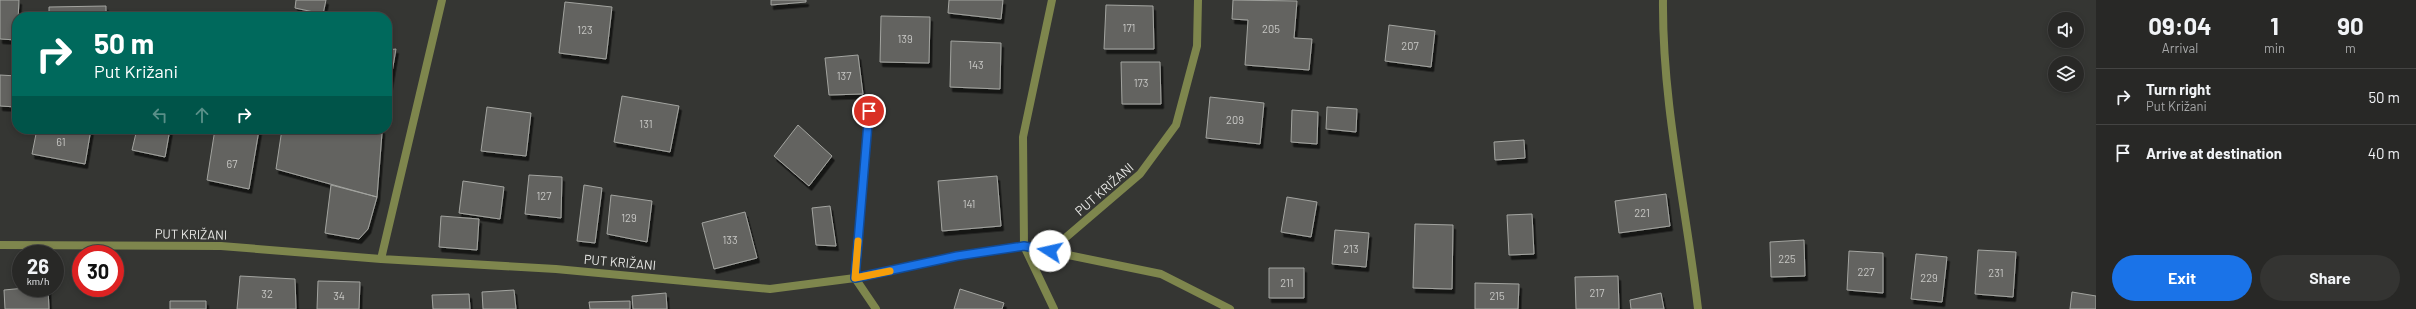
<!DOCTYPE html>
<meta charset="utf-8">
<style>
:root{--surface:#282826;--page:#343432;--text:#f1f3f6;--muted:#a5a6a7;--line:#444443;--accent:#1a73e8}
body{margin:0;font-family:Barlow,sans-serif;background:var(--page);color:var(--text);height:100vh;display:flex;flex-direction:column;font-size:15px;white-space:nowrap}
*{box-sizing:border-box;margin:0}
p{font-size:13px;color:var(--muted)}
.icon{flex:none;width:22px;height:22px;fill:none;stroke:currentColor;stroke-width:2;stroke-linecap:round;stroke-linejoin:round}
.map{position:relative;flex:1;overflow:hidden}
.details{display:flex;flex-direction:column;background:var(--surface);width:320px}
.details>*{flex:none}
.hud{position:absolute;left:12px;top:12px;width:380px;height:122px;border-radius:16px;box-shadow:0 2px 6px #0003,0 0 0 1px var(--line);background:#00695c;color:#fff;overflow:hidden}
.tools{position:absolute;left:2048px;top:12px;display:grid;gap:8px}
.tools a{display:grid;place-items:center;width:36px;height:36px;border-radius:50%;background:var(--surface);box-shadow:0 2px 6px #0003,0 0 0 1px var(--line);font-size:20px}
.speed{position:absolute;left:12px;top:245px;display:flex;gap:8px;font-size:20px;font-weight:700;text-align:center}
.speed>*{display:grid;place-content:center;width:52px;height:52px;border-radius:50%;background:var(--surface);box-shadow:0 2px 6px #0003,0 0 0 1px var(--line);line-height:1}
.speed small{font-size:10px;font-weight:400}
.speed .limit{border:6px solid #d22;background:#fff;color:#111}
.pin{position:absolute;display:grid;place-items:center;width:34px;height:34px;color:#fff;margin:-17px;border:2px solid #fff;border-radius:50%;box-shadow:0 1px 4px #0007}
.me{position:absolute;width:44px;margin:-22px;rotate:280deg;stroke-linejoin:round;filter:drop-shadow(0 0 3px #0008)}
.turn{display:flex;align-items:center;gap:14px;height:84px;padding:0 16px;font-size:18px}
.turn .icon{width:52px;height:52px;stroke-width:2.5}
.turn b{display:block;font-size:28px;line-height:34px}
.lanes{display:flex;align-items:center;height:38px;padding:0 16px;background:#0003;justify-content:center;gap:20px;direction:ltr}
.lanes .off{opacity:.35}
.eta{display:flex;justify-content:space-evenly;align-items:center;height:68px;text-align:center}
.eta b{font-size:24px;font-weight:700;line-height:28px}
.cta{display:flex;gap:8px;margin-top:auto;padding:8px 16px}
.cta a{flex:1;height:46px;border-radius:24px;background:var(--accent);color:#fff;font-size:16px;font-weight:700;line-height:46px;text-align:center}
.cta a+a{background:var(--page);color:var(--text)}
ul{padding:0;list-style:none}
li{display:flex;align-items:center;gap:12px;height:56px;padding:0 16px;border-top:1px solid var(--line)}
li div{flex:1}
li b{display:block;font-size:15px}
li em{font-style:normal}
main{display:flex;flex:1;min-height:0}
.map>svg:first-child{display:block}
.building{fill:#636460;stroke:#a3a4a0;filter:url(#shadow)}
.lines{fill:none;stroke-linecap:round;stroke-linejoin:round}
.service{stroke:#7e864d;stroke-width:8}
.minor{stroke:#7e864d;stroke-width:8}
.route-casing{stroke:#114b97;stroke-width:10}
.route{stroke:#1a73e8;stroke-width:7}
.slow{stroke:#f59e0b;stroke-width:7}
.labels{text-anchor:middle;stroke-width:4;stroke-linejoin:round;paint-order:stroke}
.number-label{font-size:11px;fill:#c7c7c4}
.street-label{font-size:13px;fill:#e8e8e6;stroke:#353633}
</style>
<main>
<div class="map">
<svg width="2096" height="309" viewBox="0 0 2096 309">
<defs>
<filter id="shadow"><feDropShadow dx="2.5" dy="4.5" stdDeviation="0" flood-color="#0009"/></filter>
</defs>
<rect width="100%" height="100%" fill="#353633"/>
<path class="building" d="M0 0H19L17 40 0 39Z
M296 0H326L323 14 295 8Z
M771 0H806V2L771 5Z
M949 0H1003L1001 19 948 13Z
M1233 0 1297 1 1294 38 1312 39 1309 70 1245 65 1248 20 1232 19Z
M565 2 612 7 606 59 559 53Z
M1106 5 1153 6 1154 49H1104Z
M106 6V17H49V7Z
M881 16 930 17 929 63 880 62Z
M1389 25 1435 31 1431 67 1385 61Z
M951 41 1001 43 1000 89 950 87Z
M396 49 387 101V50Z
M858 55 863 94 829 95 825 58Z
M1121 62H1160L1161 104H1122Z
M0 75 17 76V107L0 106Z
M622 96 679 106 670 152 614 142Z
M1210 97 1264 103 1260 144 1206 138Z
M487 107 531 113 526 156 481 151Z
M1327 107 1357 109 1356 132 1326 129Z
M1292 110 1318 112 1317 144 1291 142Z
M798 125 832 156 809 186 774 156Z
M37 129H91L85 164 32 154Z
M137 129H170L165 157 132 150Z
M215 129 259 130 249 189 207 180Z
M282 129H364L382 133 377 197 276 169Z
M364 129H382V133Z
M1524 140 1525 158 1495 160 1494 142Z
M529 175 562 177 561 218 525 214Z
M997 176 1001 226 942 231 938 181Z
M463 181 504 187 500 219 459 213Z
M331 185 377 197 368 229 359 239 325 233Z
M584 185 602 188 595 243 577 241Z
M1666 194 1670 226 1619 233 1615 201Z
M611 195 652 201 647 242 607 234Z
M1287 197 1317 202 1311 237 1281 232Z
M830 206 836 246 816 245 812 208Z
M745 212 757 258 714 269 702 223Z
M1532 214 1534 254 1509 255 1507 215Z
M441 216 479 219 477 250 439 247Z
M1415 224 1453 225 1452 289 1413 288Z
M1335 230 1369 233 1366 267 1332 264Z
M1804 240 1805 276 1771 277 1770 242Z
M1978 250 2016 252 2013 297 1975 294Z
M1849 251 1883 253V293L1847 290Z
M1916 254 1947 257 1942 302 1911 299Z
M1269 268H1304V298H1269Z
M240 276 295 279 296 309H237Z
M1618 276 1619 309H1576L1575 277Z
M318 281 360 282 359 309H317Z
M1475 283 1519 284 1518 309H1475Z
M25 288H48L49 309H5L4 290Z
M960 289 1004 303 1002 309H954Z
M514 290 516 309H483L482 292Z
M2072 292 2096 296V309H2070Z
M666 293 667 309H633L632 296Z
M1661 293 1664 309H1631L1630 300Z
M469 294 470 309H433L432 295Z
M170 301H206V309H170Z
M630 301V309H590L589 302Z"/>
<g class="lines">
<path class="service" d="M1663 0C1662 104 1686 206 1698 309
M855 278 876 309"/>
<path class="minor" d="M1052 0 1023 137 1024 246 1054 309
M0 245 221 246 381 259 556 269 770 289 855 278 957 256 1024 246 1161 274 1230 309
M1050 251 1140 174 1176 125 1197 46 1198 0
M381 259 442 0
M855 278 869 111"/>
</g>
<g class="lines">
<defs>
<path id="route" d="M869 111 855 278 957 256 1024 246 1050 251"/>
</defs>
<use href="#route" class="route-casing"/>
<use href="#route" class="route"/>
<path class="slow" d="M858 241 855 278 890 271"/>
</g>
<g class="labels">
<g class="number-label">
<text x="1129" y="32">171</text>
<text x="1271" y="33">205</text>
<text x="585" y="34">123</text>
<text x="905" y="43">139</text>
<text x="1410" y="50">207</text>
<text x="976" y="69">143</text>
<text x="844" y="80">137</text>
<text x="1141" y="87">173</text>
<text x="1235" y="124">209</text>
<text x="646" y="128">131</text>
<text x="61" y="146">61</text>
<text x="232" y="168">67</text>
<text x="544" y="200">127</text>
<text x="969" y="208">141</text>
<text x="1642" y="217">221</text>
<text x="629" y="222">129</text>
<text x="730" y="244">133</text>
<text x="1351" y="253">213</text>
<text x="1787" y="263">225</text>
<text x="1866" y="276">227</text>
<text x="1996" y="277">231</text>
<text x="1929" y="282">229</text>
<text x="1287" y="287">211</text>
<text x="1597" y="297">217</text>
<text x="267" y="298">32</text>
<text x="339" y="300">34</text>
<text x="1497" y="300">215</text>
</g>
<g class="street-label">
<text transform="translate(1104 189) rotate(-41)" y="5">PUT KRIŽANI</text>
<text transform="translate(191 234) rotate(1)" y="5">PUT KRIŽANI</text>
<text transform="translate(620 262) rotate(5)" y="5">PUT KRIŽANI</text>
</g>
</g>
</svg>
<div class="tools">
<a><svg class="icon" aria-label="sound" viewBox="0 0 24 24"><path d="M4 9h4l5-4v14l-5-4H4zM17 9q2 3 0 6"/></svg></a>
<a><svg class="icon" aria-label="layers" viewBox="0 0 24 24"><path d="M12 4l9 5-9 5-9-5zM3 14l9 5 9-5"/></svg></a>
</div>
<div class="speed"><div>26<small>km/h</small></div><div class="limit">30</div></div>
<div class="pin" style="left:869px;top:111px;background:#d93025"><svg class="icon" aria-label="arrive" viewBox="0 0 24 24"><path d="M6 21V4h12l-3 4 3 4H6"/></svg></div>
<svg class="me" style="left:1050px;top:251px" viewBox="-20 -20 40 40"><circle r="19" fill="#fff"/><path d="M0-13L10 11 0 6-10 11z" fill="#1a73e8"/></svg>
<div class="hud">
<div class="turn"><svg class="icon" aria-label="right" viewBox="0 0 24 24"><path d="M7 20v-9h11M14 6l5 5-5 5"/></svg><div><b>50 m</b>Put Križani</div></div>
<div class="lanes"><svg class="icon off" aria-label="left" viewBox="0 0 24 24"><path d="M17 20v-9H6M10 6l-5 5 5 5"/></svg><svg class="icon off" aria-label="ahead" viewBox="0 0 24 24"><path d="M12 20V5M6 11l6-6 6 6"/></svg><svg class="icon" aria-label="right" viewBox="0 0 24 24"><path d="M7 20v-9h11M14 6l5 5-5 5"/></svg></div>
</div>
</div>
<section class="details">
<div class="eta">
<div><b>09:04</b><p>Arrival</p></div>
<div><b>1</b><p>min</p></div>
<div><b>90</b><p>m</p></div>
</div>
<ul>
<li><svg class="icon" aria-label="right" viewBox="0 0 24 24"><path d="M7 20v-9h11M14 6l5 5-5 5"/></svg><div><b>Turn right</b><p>Put Križani</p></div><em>50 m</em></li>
<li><svg class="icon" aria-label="arrive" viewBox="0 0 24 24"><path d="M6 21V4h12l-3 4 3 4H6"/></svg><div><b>Arrive at destination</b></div><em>40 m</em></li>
</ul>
<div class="cta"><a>Exit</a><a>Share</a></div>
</section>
</main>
